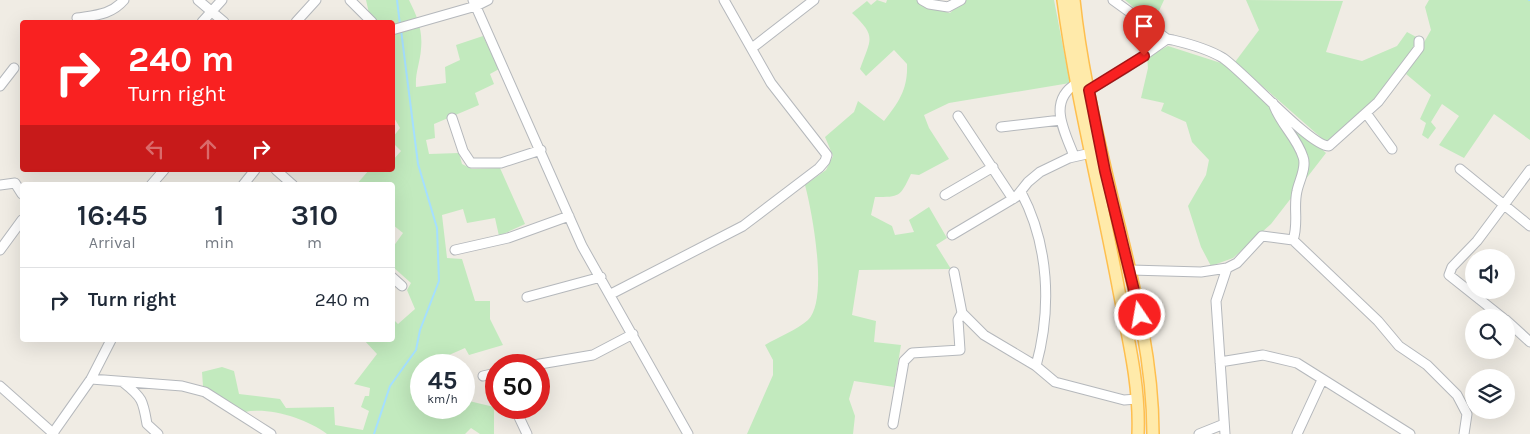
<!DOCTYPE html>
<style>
:root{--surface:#fff;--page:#f2f2f3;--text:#1f2937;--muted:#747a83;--line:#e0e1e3}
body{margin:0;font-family:Karla,sans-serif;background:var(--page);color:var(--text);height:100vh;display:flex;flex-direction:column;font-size:19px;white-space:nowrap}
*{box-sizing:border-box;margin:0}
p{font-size:16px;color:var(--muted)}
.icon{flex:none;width:28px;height:28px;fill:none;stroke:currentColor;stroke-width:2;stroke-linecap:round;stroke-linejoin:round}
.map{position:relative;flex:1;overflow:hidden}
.details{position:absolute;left:20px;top:182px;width:375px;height:160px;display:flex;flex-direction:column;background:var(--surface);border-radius:5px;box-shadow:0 5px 20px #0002}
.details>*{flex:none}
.top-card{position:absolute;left:20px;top:20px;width:375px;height:152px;border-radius:5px;box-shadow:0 5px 20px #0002;background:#f92121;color:#fff;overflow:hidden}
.controls{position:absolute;left:1465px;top:249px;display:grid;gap:10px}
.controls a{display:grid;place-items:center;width:50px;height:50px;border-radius:50%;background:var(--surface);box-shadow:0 5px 20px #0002;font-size:25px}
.speed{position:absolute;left:410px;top:354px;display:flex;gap:10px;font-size:25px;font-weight:700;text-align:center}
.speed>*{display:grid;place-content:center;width:65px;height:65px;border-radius:50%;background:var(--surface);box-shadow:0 5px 20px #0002;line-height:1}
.speed small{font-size:12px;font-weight:400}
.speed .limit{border:8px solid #d22;background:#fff;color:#111}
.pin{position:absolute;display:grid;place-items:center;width:42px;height:42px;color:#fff;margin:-51px -21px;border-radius:50% 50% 50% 0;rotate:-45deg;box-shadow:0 0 5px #0007}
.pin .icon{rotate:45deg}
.me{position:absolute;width:55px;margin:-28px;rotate:348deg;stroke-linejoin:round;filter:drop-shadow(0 0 4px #0008)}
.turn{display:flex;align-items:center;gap:18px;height:105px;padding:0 25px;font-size:22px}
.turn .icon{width:65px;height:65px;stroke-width:2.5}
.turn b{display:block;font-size:35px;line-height:42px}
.lanes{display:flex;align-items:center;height:48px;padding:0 25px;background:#0003;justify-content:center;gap:25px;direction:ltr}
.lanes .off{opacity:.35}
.eta{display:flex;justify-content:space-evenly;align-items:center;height:85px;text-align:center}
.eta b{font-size:30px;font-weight:600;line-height:35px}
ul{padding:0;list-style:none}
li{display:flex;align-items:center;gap:15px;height:65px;padding:0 25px;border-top:1px solid var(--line)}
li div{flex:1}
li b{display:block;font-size:19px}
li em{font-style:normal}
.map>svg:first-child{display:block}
.green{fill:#c2eabe}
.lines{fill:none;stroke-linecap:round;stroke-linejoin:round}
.stream{stroke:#a5dfff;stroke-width:2}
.minor-casing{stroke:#b5b8bc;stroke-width:11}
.major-casing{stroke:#febf4f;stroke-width:14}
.minor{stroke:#fff;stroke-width:9}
.major{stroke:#ffeaaa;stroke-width:11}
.route-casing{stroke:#a21515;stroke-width:12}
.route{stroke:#f92121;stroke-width:9}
</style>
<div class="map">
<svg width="1530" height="434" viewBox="0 0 1530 434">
<rect width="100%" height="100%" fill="#f0ece4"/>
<path class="green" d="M366 0H409C417 16 423 30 421 49 420 63 415 73 416 87L446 83 445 67 460 60 456 45 483 36 499 69 490 74 494 84 475 93 479 105 434 124 435 138 426 140 429 154 459 153 462 164 472 169 500 168 525 224 499 236 495 218 467 223 463 209 442 215 447 258 462 259 475 301H490V319L503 345 469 355 465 348 449 355 432 358 421 365V408H464V386L467 388 469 401 494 407V434H480L471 428 465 434H327C307 419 270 407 245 412L203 386 202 372 222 367 234 371 239 394 280 399 286 408 334 407 335 425 363 430 369 411 361 407 365 396H369L370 388 354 384 377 354 364 340H392L393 319 398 324 415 309 407 290 411 283 393 267V247L403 233 393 225 392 185H356L369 170H392L393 160 401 151 393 143V137L400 128 393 116 392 22H371Z
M877 0 886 3 887 0H918L929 8 950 13 964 0H1054L1070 83 949 103 924 115 929 128 949 159 919 175 911 174C900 197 900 197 875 197L871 215 892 226 895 235 914 232 909 220 929 207 947 238 936 245 951 269 859 270 852 315 876 321 874 342 901 345 894 387 854 381 849 399 855 416 853 434H747L773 375V360L765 345C778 337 797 330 808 320 829 300 812 211 805 185L826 170 833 156 825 137 854 112 858 101 884 121C899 102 908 89 907 64L894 50 866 76 860 69C871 38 877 37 852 13L867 1 871 5Z
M1125 0H1164L1153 24Z
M1246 0 1343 1 1326 52 1362 61 1397 46 1407 32 1418 38C1394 86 1367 109 1326 142L1235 62 1259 30Z
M1429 0H1530V140L1494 114 1464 158 1439 145 1459 116 1442 104 1431 122 1436 128 1428 139 1422 135 1426 123 1420 119 1431 95 1406 74 1431 30 1425 7Z
M1168 46 1224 64 1236 71 1326 153 1271 224 1233 258 1211 266 1201 247 1188 206 1206 175 1209 160 1192 142 1186 122 1161 111 1164 103 1141 98 1148 68 1147 57Z"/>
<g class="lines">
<path class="stream" d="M397 0 400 25
M1529 0H1530
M374 434 390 386 416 350 420 330 439 281 437 228 418 164 401 30"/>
<defs>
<path id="minor" d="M198 0 224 22
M350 0 372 22
M473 0 582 246 688 434
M922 0 929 4 948 7 961 0
M1113 0 1167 39
M77 18C96 15 111 15 124 0
M202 22 222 0
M296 22 316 0
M392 30 476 6 488 0
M752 48 814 0
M0 86 14 68
M1089 90 1126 68 1167 39 1173 40C1190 44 1208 49 1223 58 1245 73 1310 146 1329 146L1378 102 1419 48V41
M1273 103C1279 123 1297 137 1303 157 1307 167 1299 181 1297 191 1293 208 1299 223 1293 240
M1366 113 1392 149
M958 116 1013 199
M452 118 463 151 471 163H501L541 150
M1001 127 1061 120
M1074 156C1064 130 1047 101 1077 83
M1460 169 1530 226
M276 170 293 185
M0 185 15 183 22 194
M151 185 164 170
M243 185 255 170
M1021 192C1049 245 1052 308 1036 366
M945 195 993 167
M952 235 1016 197 1028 182 1040 172 1069 158 1091 153
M0 250 22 220
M455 250 508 238 569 216
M1131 270 1201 272 1227 268
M954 272 962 313 984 335 1036 366 1055 382 1124 400 1137 399
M392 277 402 286
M611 294 743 226 819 168 825 161 827 155 771 83 724 0
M527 297 601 277
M1503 318 1449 275 1452 267 1477 241 1530 170
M1506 320 1530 342
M1220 362 1263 355 1297 363 1410 434
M534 365 593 355 633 334
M483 376 496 373
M91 379 182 386 205 392 271 434
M124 383C143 398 143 401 147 424L158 434
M0 386 54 434
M525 408 519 417 527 434
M893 424 904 361 912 353 960 350 958 320 962 313
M53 433 91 379 111 340
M1199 434 1224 424
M1225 434 1216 301 1227 268 1237 263 1262 236 1293 240 1378 321 1399 346 1427 365 1457 395 1467 414 1464 434
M1297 434 1322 380"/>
<path id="major" d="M1063 0C1076 98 1101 194 1119 291 1128 338 1140 386 1138 434
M1074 0C1080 58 1093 116 1106 172 1126 259 1153 344 1153 434"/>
</defs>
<use href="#minor" class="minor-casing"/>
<use href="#major" class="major-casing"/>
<use href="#minor" class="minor"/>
<use href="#major" class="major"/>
</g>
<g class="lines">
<defs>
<path id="route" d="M1140 315 1105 171 1089 90 1144 56"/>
</defs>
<use href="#route" class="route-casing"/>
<use href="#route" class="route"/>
</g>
</svg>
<div class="controls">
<a><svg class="icon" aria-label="sound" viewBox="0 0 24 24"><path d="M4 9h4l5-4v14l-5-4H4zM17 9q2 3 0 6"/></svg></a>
<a><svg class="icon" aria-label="search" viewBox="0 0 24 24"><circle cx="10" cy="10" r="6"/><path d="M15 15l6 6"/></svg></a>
<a><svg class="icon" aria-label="layers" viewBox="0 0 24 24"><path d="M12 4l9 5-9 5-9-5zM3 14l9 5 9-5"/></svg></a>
</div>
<div class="speed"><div>45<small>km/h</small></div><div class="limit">50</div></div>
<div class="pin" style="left:1144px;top:56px;background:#d93025"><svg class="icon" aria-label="arrive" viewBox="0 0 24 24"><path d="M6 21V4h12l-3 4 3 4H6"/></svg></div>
<svg class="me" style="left:1140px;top:315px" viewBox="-20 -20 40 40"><circle r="17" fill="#f92121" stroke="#fff" stroke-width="3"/><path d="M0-11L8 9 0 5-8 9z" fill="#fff"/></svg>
<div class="top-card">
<div class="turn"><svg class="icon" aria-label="right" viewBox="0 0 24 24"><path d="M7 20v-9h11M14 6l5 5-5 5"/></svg><div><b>240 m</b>Turn right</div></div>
<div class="lanes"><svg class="icon off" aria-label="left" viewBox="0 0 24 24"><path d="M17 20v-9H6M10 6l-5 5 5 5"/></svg><svg class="icon off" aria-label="ahead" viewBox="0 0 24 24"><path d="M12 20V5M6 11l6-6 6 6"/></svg><svg class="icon" aria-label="right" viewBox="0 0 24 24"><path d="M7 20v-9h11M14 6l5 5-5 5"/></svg></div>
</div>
<section class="details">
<div class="eta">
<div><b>16:45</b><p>Arrival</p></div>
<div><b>1</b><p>min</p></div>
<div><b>310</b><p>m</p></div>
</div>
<ul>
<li><svg class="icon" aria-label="right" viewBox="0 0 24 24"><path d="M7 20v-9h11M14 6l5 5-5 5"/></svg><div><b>Turn right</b></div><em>240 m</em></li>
</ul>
</section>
</div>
